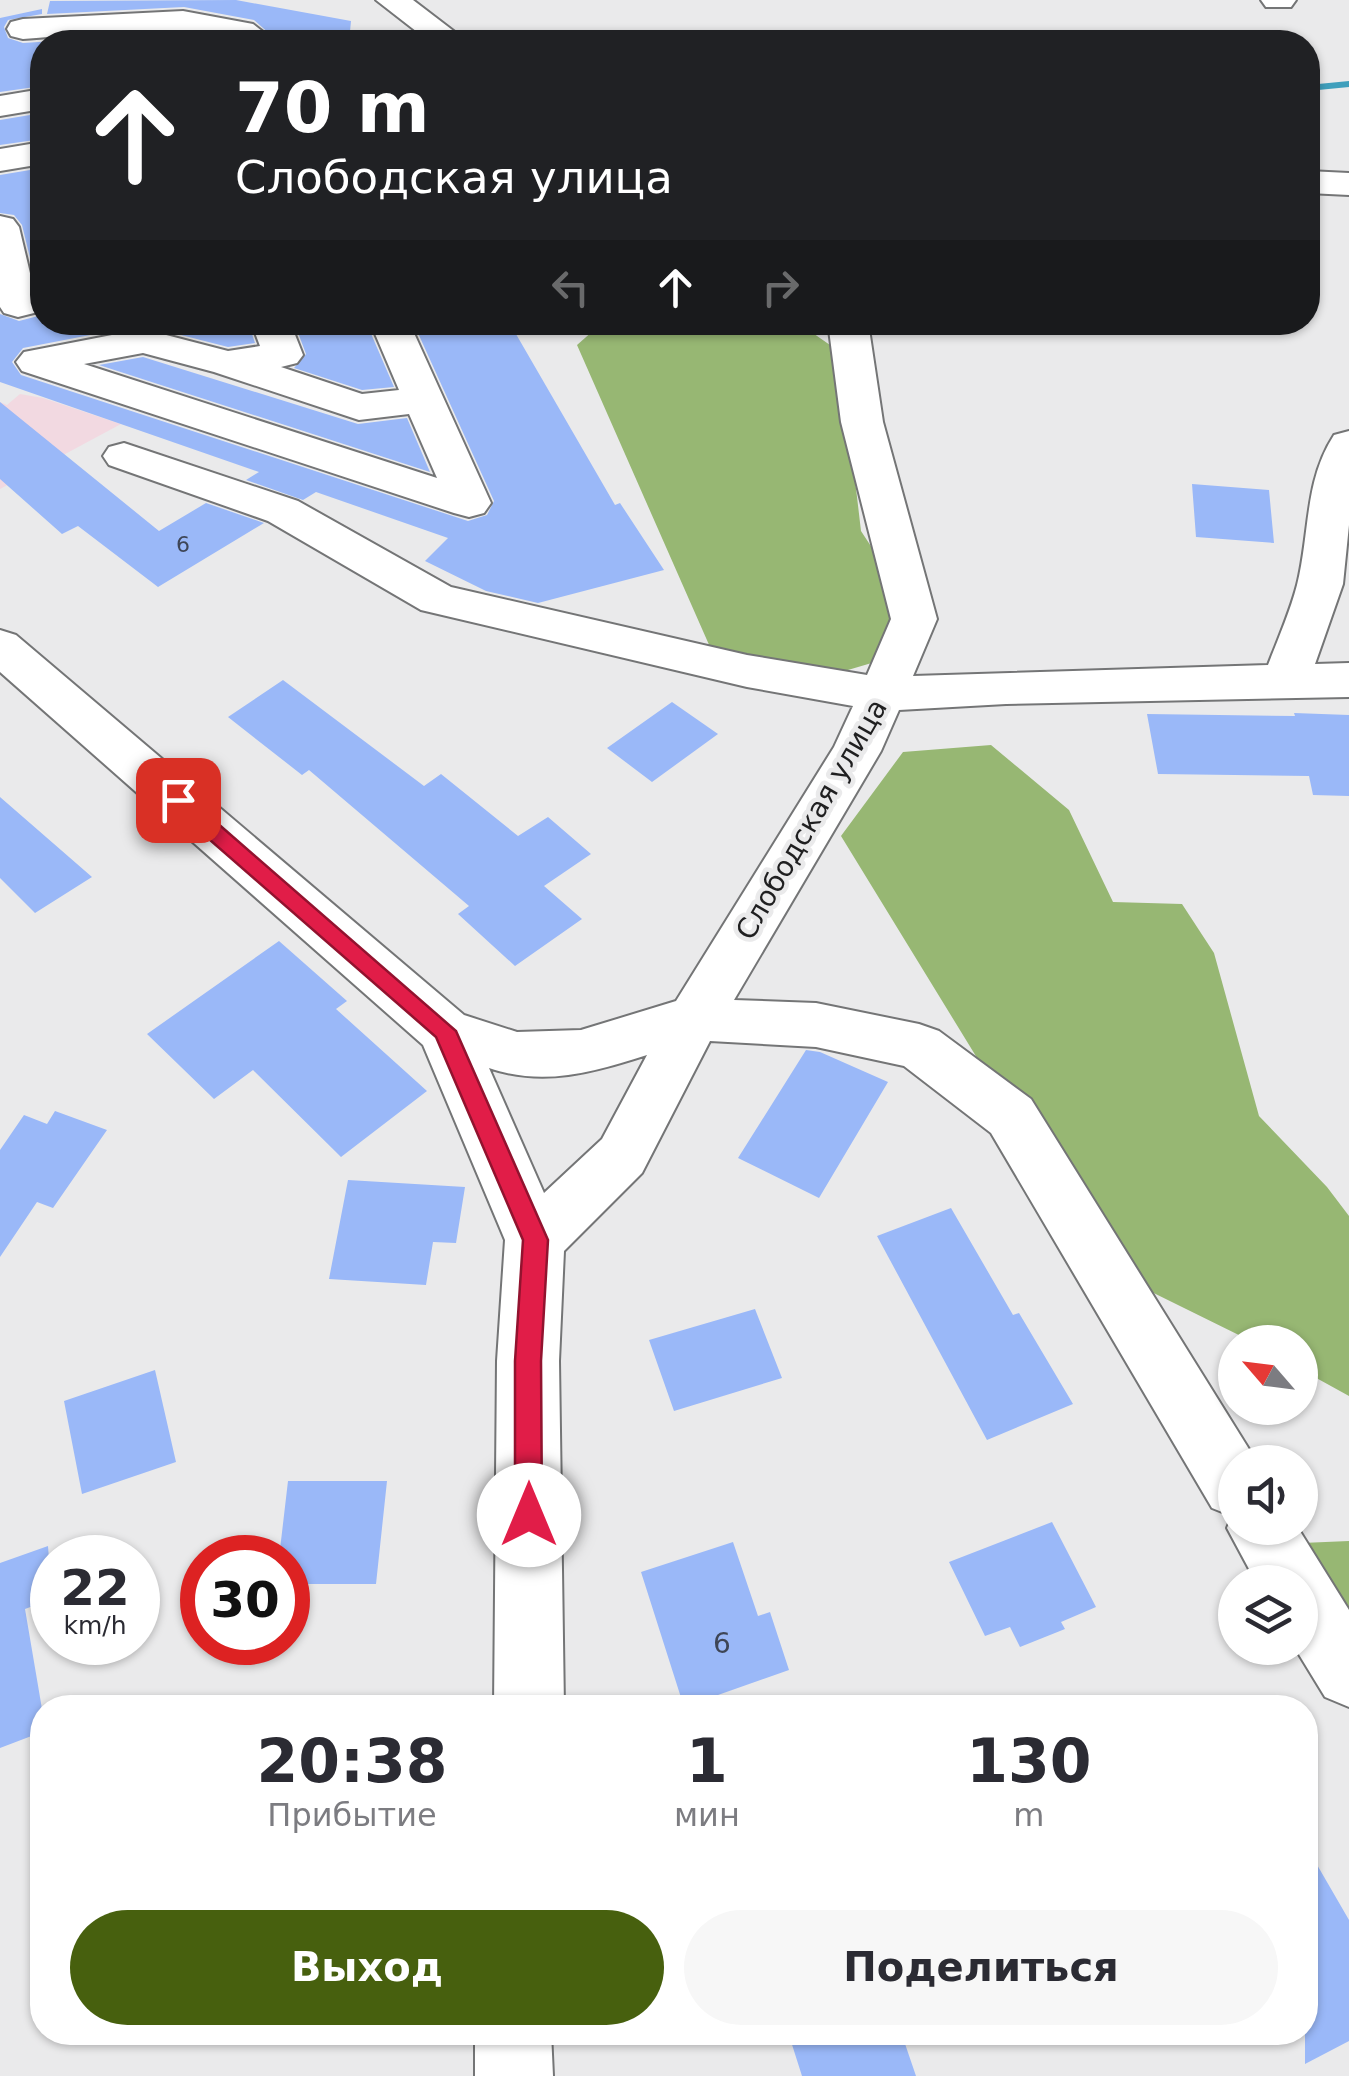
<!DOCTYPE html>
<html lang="ru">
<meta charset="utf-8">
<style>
:root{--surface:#fff;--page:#f7f7f7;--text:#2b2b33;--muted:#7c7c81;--accent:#47600e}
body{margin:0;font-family:"DejaVu Sans",sans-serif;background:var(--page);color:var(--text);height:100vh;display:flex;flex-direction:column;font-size:38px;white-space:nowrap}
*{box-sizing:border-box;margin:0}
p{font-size:32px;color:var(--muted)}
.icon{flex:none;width:55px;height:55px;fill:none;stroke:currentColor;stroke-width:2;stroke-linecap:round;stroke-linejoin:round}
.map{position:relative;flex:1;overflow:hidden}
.side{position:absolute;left:30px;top:1695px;width:1288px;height:350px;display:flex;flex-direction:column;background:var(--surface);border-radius:40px;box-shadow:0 2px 8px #0004}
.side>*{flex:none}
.hud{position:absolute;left:30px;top:30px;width:1290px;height:305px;border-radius:40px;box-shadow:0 2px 8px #0004;background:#202124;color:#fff;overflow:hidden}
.needle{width:65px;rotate:298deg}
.fabs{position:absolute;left:1218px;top:1325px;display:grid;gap:20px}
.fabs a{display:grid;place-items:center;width:100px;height:100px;border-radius:50%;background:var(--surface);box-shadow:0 2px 8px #0004;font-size:50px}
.speed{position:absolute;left:30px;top:1535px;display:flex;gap:20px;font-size:50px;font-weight:700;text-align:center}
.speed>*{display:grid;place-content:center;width:130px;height:130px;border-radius:50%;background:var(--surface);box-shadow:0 2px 8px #0004;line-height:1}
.speed small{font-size:25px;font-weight:400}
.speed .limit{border:15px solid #d22;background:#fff;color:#111}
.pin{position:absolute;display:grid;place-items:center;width:85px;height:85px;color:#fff;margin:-42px;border-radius:20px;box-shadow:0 5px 15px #0006}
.me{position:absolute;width:110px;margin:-55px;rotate:0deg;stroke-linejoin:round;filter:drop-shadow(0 0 8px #0008)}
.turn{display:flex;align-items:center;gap:35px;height:210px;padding:0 40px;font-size:45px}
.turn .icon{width:130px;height:130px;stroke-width:2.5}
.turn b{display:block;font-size:70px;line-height:85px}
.lanes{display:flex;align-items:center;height:95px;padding:0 40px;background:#0003;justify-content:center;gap:50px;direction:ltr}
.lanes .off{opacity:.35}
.eta{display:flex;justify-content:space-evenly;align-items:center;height:170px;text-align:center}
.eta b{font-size:60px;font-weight:700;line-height:70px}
.primary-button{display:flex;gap:20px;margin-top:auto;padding:20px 40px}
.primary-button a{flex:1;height:115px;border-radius:60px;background:var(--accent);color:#fff;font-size:40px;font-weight:700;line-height:115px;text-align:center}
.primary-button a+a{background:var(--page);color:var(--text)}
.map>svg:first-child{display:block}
.commercial{fill:#f2d9e1}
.forest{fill:#97b773}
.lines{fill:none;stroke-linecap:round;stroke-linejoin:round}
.stream{fill:#3f9fbc;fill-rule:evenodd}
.building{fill:#9ab8f8}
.minor-casing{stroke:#747576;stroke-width:4}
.minor{fill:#fff;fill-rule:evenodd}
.route{fill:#e11d48;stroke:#92132f;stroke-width:2.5}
.labels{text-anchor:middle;stroke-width:9;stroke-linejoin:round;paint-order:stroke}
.number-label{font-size:22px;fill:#3e4556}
.street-label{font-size:28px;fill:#1f1f20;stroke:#eaeaeb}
.near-number-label{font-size:28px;fill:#3e4556}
</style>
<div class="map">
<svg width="1349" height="2076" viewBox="0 0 1349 2076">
<rect width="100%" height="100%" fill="#eaeaeb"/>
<path class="commercial" d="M20 394 43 398 121 424 0 489V402L7 405Z"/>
<path class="forest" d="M797 322 840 352 861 531 912 609 875 662 831 675 710 647 577 345 602 323Z
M991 745 1069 810 1113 902 1182 904 1214 953 1259 1116 1327 1187 1349 1216V1396L1300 1369V1342H1253L1107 1270 841 836 903 752Z
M1349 1541V1619L1302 1543Z"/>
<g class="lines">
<path class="stream" d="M1349 81V87L1308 91V85Z"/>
</g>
<path class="building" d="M236 0 351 21 349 42H279L254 20 184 7 47 14 50 1Z
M42 9V14L8 20 4 27 8 38 23 43 165 34 234 42H42V86L0 92V18Z
M42 113V139L0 145V120Z
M42 168V286H37L22 225 14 215 0 213V175Z
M0 314 19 321 42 315V322H248L255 343 228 347 142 325 23 348 12 362 21 375 468 521 487 515 494 501 413 322H509L615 505 620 503 664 570 538 603 486 591 425 561 448 538 316 492 303 500 246 480 259 472 0 382Z
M294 322H366L394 387 362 390 294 368 306 354Z
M143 357 358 424 407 418 430 472 99 365Z
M0 402 159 531 206 503 264 523 158 587 78 526 62 534 0 479Z
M1192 484 1269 490 1274 543 1196 537Z
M283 680 424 786 441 774 518 836 548 817 591 854 544 886 582 919 515 966 458 914 469 906 309 770 302 775 228 717Z
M672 702 718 734 652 782 607 748Z
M1294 713 1349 715V796L1313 795 1309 776 1158 774 1147 714 1295 716Z
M0 797 92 877 35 913 0 878Z
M279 941 347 1001 336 1009 427 1091 341 1157 253 1070 214 1099 147 1034Z
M806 1050 820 1052 888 1082 819 1198 738 1158Z
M55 1111 107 1130 53 1208 37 1202 0 1257V1150L24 1115 47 1124Z
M348 1180 465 1187 456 1243 433 1242 426 1285 329 1279Z
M951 1208 1013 1315 1019 1313 1073 1404 987 1440 877 1236Z
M755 1309 782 1378 674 1411 649 1340Z
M155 1370 176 1462 82 1494 64 1401Z
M288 1481H387L376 1584H288V1558H279Z
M1052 1522 1096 1607 1061 1622 1065 1629 1020 1647 1010 1627 985 1636 949 1562Z
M733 1542 758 1616 770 1612 789 1670 684 1707 641 1572Z
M48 1546 52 1599 25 1609 42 1709V1732L0 1748V1563Z
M1305 1844 1349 1920V2041L1305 2064Z
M788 2032H901L916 2076H802Z"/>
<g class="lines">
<defs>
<path id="minor" d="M376 0H413L468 42H430Z
M1261 0H1296L1291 7H1266Z
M183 11 253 24 276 42C241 44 219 33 185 31 131 27 77 35 23 39L11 36 7 29 11 22 23 19Z
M42 89V109L0 116V96Z
M42 142V164L0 171V149Z
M1308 171 1349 173V195L1308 193Z
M0 216 13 219 19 227 34 290 42 289V311L18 317 4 313 0 307Z
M251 322H290L303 355 297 363 281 367 362 394 399 390 370 322H409L491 503 484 513 469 517 454 513 22 371 16 362 24 352 143 329 228 351 260 346ZM143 353 214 372 359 420 409 414 437 478 84 364Z
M828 322H868L883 422 937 619 913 676 1268 665C1278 639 1290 612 1297 585 1310 534 1304 481 1334 435L1349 431V525L1343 584 1315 664 1349 663V697L1006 704 899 710 881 751 734 1000 816 1003 919 1024 939 1031 1031 1099 1257 1462H1235V1528H1298L1349 1610V1707L1325 1697 1295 1648H1300V1582H1256L1227 1528 1232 1516 1212 1508 991 1133 904 1066 816 1047 710 1041 642 1173 564 1251 559 1361 564 1708H494L497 1361 505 1240 423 1045 0 672V630L16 635 464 1015 517 1032 581 1030 676 1001 834 747 853 706 747 687 421 610 268 521 109 465 103 456 109 447 124 443 298 501 451 587 747 655 867 675 891 619 841 422ZM647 1055 602 1139 544 1193 489 1068C544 1087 593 1072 647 1055Z
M475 2032H551L553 2076H475Z"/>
</defs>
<use href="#minor" class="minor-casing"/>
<use href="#minor" class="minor"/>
</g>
<path class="route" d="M178 793 185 795 456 1031 548 1240 541 1361 542 1515 538 1524 529 1528 519 1524 515 1515V1361L523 1240 436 1037 171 806 168 800 171 795Z"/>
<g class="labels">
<g class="number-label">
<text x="183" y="552">6</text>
</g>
<g class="street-label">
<text transform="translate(811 819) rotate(-60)" y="10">Слободская улица</text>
</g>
<g class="near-number-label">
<text x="722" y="1653">6</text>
</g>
</g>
</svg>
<div class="fabs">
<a><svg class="needle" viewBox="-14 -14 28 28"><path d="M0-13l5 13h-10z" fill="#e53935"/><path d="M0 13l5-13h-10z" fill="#7c7c81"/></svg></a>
<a><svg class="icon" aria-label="sound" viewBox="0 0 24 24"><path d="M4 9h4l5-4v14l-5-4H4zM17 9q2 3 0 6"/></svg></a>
<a><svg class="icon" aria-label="layers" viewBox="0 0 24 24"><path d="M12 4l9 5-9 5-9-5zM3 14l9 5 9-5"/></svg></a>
</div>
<div class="speed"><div>22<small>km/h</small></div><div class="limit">30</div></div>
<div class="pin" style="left:178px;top:800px;background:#d93025"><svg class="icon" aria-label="arrive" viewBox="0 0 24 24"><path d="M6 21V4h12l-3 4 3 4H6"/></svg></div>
<svg class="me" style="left:529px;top:1515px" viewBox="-20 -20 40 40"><circle r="19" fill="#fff"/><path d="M0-13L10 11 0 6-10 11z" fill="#e11d48"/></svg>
<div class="hud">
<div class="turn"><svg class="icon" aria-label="ahead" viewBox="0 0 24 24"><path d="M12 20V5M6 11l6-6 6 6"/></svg><div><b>70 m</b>Слободская улица</div></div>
<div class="lanes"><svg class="icon off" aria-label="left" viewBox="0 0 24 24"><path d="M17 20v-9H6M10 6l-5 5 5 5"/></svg><svg class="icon" aria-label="ahead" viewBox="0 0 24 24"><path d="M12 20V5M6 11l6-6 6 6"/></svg><svg class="icon off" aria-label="right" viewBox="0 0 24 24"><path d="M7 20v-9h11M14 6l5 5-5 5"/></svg></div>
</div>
<section class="side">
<div class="eta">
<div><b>20:38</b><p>Прибытие</p></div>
<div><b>1</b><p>мин</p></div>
<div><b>130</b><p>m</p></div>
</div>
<div class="primary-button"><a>Выход</a><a>Поделиться</a></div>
</section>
</div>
